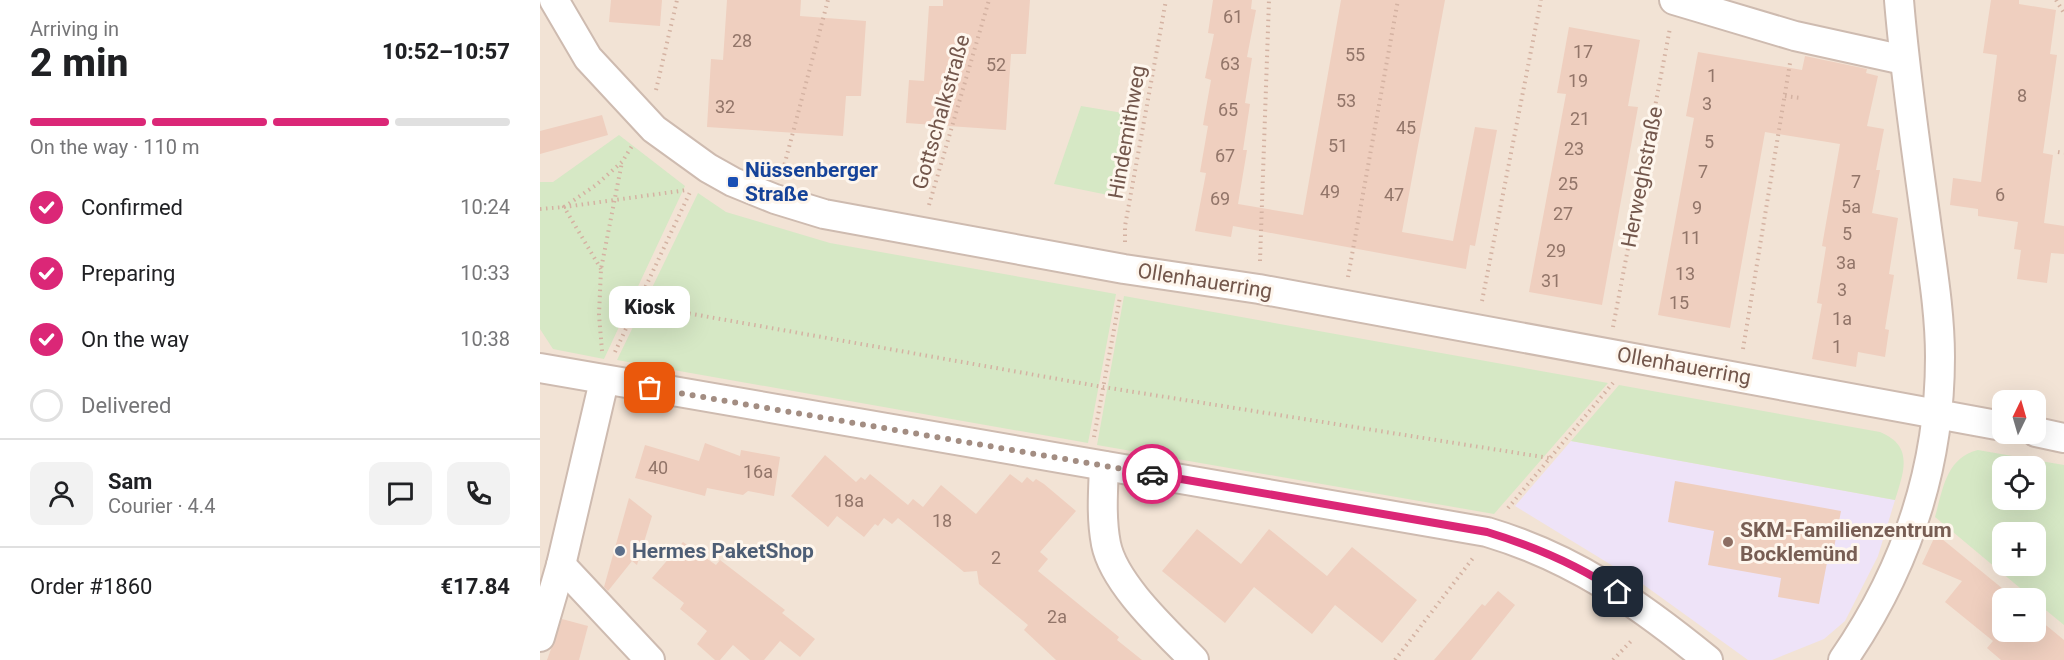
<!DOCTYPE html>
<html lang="en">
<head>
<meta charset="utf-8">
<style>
	body { margin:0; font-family:Roboto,sans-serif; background:#f2f2f2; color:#202124; height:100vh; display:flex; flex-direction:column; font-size:22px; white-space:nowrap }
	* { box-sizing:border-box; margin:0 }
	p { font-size:20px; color:#757577 }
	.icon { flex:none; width:33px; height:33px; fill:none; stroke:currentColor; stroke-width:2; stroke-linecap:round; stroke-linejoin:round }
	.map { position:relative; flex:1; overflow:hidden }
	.sheet { display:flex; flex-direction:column; background:#fff; width:540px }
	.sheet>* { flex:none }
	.needle { width:39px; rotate:5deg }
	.buttons { position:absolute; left:1452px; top:390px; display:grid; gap:12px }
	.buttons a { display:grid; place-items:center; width:54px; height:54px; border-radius:12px; background:#fff; box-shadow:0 6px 24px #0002; font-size:30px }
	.pin { position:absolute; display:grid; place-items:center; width:51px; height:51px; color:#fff; margin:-26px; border-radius:12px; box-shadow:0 3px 9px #0006 }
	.courier { position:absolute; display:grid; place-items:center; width:60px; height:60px; margin:-30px; border:4px solid #db2777; border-radius:50%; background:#fff; color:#222; box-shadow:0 2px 8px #0007 }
	.bubble { position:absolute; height:42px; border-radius:12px; background:#fff; box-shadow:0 6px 24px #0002; font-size:20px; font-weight:800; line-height:42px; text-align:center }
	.summary em { font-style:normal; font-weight:800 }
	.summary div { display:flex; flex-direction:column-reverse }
	.summary { display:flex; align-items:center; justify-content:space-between; height:102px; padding:0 30px }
	h1 { font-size:39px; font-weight:800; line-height:45px }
	.bar { display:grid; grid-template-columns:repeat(4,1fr); gap:9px 6px; align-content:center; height:72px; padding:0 30px }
	.bar i { height:8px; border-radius:4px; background:#e0e0e0 }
	.bar .active { background:#db2777 }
	.bar p { grid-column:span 4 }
	.line { display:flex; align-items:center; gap:15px; padding:0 30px; border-top:2px solid #e0e0e0 }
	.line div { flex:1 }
	.round { display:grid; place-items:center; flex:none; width:63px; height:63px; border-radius:12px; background:#f2f2f2 }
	ol { padding:0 30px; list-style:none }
	li { display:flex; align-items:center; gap:18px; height:66px }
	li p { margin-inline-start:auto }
	li .icon { padding:6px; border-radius:50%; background:#db2777; color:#fff; stroke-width:4 }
	li:last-child { color:#757577 }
	li i { width:33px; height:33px; border:3px solid #e0e0e0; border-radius:50% }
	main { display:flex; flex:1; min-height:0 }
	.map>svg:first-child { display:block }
</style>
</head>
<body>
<main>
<section class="sheet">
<div class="summary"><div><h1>2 min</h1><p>Arriving in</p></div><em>10:52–10:57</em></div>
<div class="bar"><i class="active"></i><i class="active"></i><i class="active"></i><i></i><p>On the way · 110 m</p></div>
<ol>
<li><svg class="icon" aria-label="check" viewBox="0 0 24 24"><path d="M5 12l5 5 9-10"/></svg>Confirmed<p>10:24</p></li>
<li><svg class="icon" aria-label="check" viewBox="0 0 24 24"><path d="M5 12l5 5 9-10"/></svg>Preparing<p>10:33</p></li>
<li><svg class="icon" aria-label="check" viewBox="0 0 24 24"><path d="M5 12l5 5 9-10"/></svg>On the way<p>10:38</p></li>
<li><i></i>Delivered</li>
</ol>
<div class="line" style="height:108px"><a class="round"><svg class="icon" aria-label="person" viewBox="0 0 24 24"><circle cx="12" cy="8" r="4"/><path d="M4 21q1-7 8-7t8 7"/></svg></a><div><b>Sam</b><p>Courier · 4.4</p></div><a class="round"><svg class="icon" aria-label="chat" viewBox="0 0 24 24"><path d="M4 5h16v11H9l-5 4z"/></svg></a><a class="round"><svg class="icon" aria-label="phone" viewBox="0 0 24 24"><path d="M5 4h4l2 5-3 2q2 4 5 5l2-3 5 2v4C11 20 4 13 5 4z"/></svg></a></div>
<div class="line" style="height:78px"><div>Order #1860</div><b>€17.84</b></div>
</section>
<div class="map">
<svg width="1524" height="660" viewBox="0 0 1524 660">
	<rect width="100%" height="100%" fill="#fbf1e6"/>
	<path fill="#f2e3d5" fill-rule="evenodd" d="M0,0H1524V660H0ZM1462,400H1496V434H1462ZM1462,466H1496V500H1462ZM1462,532H1496V566H1462ZM1462,598H1496V632H1462Z"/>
	<polygon fill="#eee3f8" points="1031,441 1355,500 1338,556 1305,621 1284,639 1232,660 1208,660 1104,585 975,506"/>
	<g fill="#d6e8c5" fill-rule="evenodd">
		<polygon points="541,106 589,114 573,196 514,184"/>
		<polygon points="79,135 145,186 64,359 13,349 0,329 0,182 13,182"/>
		<polygon points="158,193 186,212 290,243 576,294 548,443 77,360"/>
		<polygon points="584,296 1068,383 954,514 557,445"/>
		<path d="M1079,385L1340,432C1374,446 1364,471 1355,500L1031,441Z"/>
		<path d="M1438,450L1524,465V625L1496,602V598H1492L1395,517C1403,489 1406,458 1438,450ZM1462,466H1496V500H1462ZM1462,532H1496V566H1462Z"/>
	</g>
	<g fill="#efcfbf">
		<polygon points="71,0 122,0 120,26 69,22"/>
		<polygon points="187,0 261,0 260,16 326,21 321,96 306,96 303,136 167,127 171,59 183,60"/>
		<polygon points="403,0 490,0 486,54 471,54 466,130 366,123 369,80 384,81 389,6 403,6"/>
		<polygon points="673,0 712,0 711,9 716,10 707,57 712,58 705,103 710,104 703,150 707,150 698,204 763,215 801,0 905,0 862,232 913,241 935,127 957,130 935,246 930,245 926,269 693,226 691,237 655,231 666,173 660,172 668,126 663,125 671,80 665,78 674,34 668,33"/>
		<polygon points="1451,0 1479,0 1479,4 1516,10 1510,54 1517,55 1503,153 1513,155 1504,223 1524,226 1524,254 1511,253 1507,283 1477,279 1481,250 1474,249 1478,222 1438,216 1438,209 1410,205 1413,178 1441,182 1457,55 1443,53"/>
		<polygon points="1029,27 1100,40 1088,106 1098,107 1062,305 989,292 1026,94 1017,93"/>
		<polygon points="1158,52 1262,70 1265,56 1327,69 1326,73 1338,76 1327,126 1344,129 1336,170 1340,170 1332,213 1358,218 1349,274 1354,275 1345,329 1349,330 1345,357 1318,352 1316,367 1272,359 1282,304 1277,303 1286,247 1282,246 1300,144 1225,132 1190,328 1118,315 1154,118 1146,116"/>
		<polygon points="62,115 68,135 0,154 0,131"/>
		<polygon points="165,443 200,456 201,450 240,457 234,496 208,491 203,495 167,488 165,496 95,478 105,445 159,461"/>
		<polygon points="285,455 316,482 321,477 325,480 330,474 368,505 373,499 383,507 401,485 436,514 470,474 482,483 487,477 493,482 496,479 504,484 536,511 500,552 508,559 498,571 579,637 577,640 602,660 516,660 484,630 488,625 439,584 437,571 424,572 358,518 352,524 344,518 338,526 335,524 324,537 297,516 288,527 251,496"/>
		<polygon points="1135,481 1301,511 1293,553 1289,552 1279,604 1238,597 1241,578 1168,565 1174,531 1128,522"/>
		<polygon points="89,498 112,516 97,565 92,561 68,591 64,587"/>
		<polygon points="657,529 701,564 729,529 787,576 812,547 877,600 842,643 795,605 772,634 714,587 685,623 622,571"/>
		<polygon points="1396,534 1474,598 1462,598 1462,632 1496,632 1496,617 1524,640 1524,660 1461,660 1447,648 1453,641 1405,602 1422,581 1382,564"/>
		<polygon points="143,542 176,565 180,560 245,610 242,613 275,639 260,657 240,641 224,660 210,660 193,645 180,660 175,660 157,644 167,631 140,609 144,603 112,578"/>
		<polygon points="958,591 975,605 931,660 894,660 942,604 945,606"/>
		<polygon points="22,619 48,626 39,660 7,660"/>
	</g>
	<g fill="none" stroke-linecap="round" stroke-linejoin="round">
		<defs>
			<g id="street">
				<polyline points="14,0 48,58 114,129 168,168 193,182 235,199 284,214 584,269 719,289 1462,426"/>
				<polyline points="1134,0 1255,36 1364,60"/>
				<path d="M0,368L947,532C1034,558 1098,603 1168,660"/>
				<polyline points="1496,432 1524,438"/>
				<path d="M564,466C563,492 561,518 566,544C574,584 626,631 654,660"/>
				<polyline points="21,565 110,660"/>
				<polyline points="0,637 21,565 64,381"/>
				<path d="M1303,660C1366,569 1400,468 1400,357C1400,312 1392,266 1386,221C1376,148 1365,74 1359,0"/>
			</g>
		</defs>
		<use href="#street" stroke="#cebbb0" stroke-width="32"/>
		<g stroke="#d4b2a2" stroke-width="4" stroke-dasharray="1.5 4.5" stroke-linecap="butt">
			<polyline points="1516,0 1524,13"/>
			<polyline points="116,90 137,0"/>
			<polyline points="1245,96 1261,98"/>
			<polyline points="1518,152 1524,153"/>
			<polyline points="243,170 288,0"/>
			<polyline points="389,205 449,0"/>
			<polyline points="0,209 24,207 56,185 82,162 92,146"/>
			<polyline points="585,242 585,226 626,0"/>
			<polyline points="720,261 729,0"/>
			<polyline points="61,269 24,207 147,190"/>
			<polyline points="808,277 858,0"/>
			<polyline points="942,301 1001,0"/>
			<polyline points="96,304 563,387 1009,458"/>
			<polyline points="1073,327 1130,28"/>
			<polyline points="1203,349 1250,63"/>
			<polyline points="62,351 59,315 61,269 82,162"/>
			<polyline points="75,352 151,190"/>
			<polyline points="554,437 580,297"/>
			<polyline points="968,508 1073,383"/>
			<polyline points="855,660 933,558"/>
			<polyline points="1073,660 1093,639"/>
		</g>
		<use href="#street" stroke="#fff" stroke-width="28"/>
	</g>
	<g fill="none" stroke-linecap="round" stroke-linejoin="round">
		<polyline stroke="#a38d82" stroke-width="6" stroke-dasharray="0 10.8" points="110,388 612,474"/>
		<path stroke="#db2777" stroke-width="8" d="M612,474L947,532C993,546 1038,565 1078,592"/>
	</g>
	<rect fill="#1a4fb4" stroke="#fef6ed" stroke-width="2" x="187" y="176" width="12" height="12" rx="3"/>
	<circle fill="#8d6e63" stroke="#fef6ed" stroke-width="2" cx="1188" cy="542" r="6"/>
	<circle fill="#5c6f8a" stroke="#fef6ed" stroke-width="2" cx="80" cy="551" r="6"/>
	<g text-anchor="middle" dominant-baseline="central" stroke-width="6" stroke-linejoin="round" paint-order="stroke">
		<g font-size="18" fill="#927569">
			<text x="693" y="16">61</text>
			<text x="202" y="40">28</text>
			<text x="1043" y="51">17</text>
			<text x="815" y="54">55</text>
			<text x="690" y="63">63</text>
			<text x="456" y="64">52</text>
			<text x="1172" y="75">1</text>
			<text x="1038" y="80">19</text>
			<text x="1482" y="95">8</text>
			<text x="806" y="100">53</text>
			<text x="1167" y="103">3</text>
			<text x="185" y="106">32</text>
			<text x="688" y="109">65</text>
			<text x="1040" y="118">21</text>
			<text x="866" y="127">45</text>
			<text x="1169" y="141">5</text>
			<text x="798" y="145">51</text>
			<text x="1034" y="148">23</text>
			<text x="685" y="155">67</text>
			<text x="1163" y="171">7</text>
			<text x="1316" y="181">7</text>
			<text x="1028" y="183">25</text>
			<text x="790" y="191">49</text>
			<text x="854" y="194">47</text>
			<text x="1460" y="194">6</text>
			<text x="680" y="198">69</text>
			<text x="1311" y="206">5a</text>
			<text x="1157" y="207">9</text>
			<text x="1023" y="213">27</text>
			<text x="1307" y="233">5</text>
			<text x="1151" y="237">11</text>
			<text x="1016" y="250">29</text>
			<text x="1306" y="262">3a</text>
			<text x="1145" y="273">13</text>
			<text x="1011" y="280">31</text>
			<text x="1302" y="289">3</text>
			<text x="1139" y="302">15</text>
			<text x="1302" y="318">1a</text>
			<text x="1297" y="346">1</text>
			<text x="118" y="467">40</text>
			<text x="218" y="471">16a</text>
			<text x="309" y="500">18a</text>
			<text x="402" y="520">18</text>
			<text x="456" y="557">2</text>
			<text x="517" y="616">2a</text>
		</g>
		<g font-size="21" fill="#73574c" stroke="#fef6ed">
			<text transform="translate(401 112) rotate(-74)">Gottschalkstraße</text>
			<text transform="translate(587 132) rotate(-80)">Hindemithweg</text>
			<text transform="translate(1102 177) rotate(-79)">Herweghstraße</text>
			<text transform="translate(665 281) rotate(9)">Ollenhauerring</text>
			<text transform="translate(1144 366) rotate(10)">Ollenhauerring</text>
		</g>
		<g font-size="21" font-weight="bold" fill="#164399" stroke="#fef6ed" text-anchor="start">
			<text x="205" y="170">Nüssenberger<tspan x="205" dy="24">Straße</tspan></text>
		</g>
		<g font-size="21" font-weight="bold" fill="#785e54" stroke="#fef6ed" text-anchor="start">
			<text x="1200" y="530">SKM-Familienzentrum<tspan x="1200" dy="24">Bocklemünd</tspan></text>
		</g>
		<g font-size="21" font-weight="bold" fill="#4e5e75" stroke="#fef6ed" text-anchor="start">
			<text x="92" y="551">Hermes PaketShop</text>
		</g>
	</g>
</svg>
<div class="buttons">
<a><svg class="needle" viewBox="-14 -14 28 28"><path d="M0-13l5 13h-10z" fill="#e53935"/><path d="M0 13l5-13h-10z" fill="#757577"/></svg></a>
<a><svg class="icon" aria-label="locate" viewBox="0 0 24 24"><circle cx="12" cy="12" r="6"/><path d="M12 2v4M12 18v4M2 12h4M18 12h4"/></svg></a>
<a>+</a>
<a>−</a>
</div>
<div class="pin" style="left:110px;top:388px;background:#ea580c"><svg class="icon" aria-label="bag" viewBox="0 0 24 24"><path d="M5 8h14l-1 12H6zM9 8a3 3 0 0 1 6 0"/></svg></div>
<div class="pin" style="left:1078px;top:592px;background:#1f2937"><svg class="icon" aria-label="home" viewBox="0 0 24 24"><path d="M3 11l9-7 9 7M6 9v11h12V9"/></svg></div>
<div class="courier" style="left:612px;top:474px"><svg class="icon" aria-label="car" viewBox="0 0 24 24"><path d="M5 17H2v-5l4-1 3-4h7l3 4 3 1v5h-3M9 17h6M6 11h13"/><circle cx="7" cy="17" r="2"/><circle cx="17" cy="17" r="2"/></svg></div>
<div class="bubble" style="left:69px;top:286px;width:81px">Kiosk</div>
</div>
</main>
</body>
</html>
